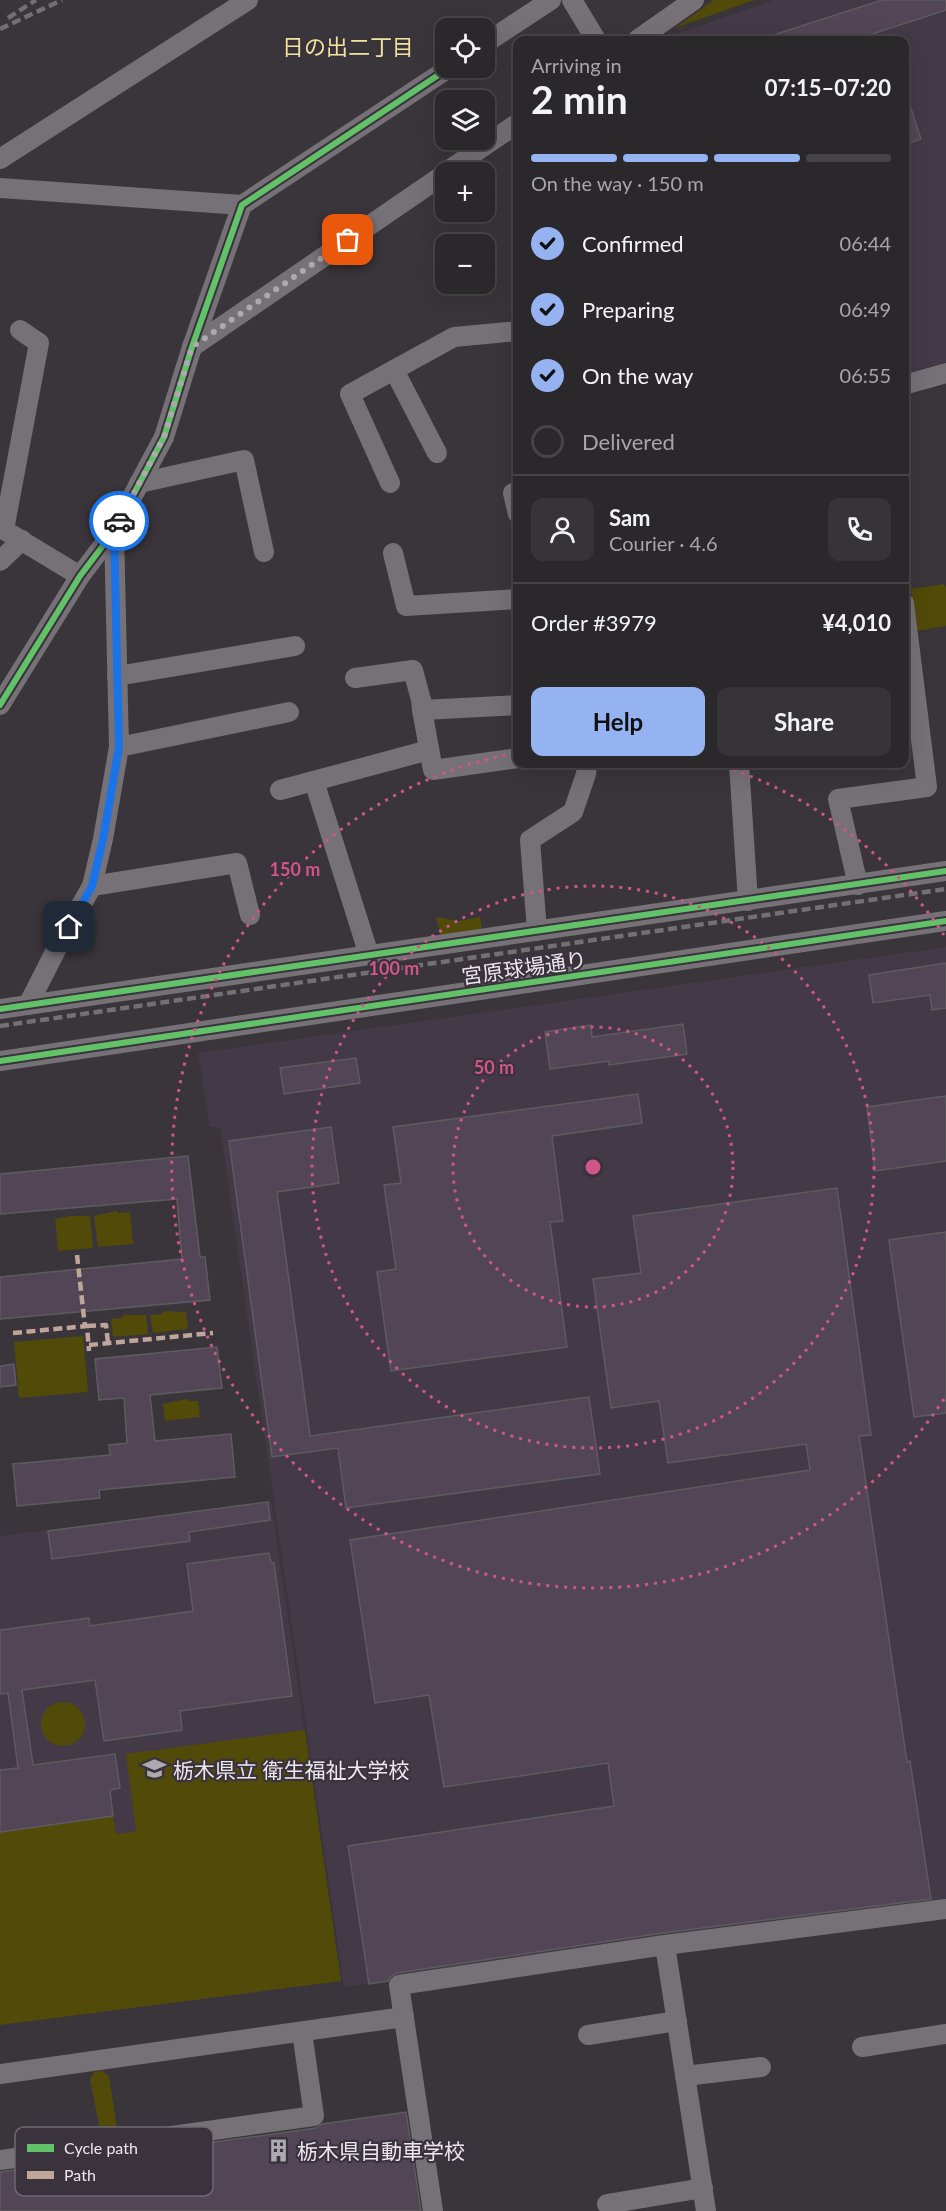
<!DOCTYPE html>
<html lang="en">
<head>
<meta charset="utf-8">
<style>
	body { margin:0; font-family:Lato,"Noto Sans JP",sans-serif; background:#373438; color:#f1f3f6; height:100vh; display:flex; flex-direction:column; font-size:22px; white-space:nowrap }
	* { box-sizing:border-box; margin:0 }
	p { font-size:20px; color:#a6a6a9 }
	.icon { flex:none; width:33px; height:33px; fill:none; stroke:currentColor; stroke-width:2; stroke-linecap:round; stroke-linejoin:round }
	.map { position:relative; flex:1; overflow:hidden }
	.drawer { position:absolute; left:513px; top:36px; width:396px; height:732px; display:flex; flex-direction:column; background:#2b282c; border-radius:12px; box-shadow:0 6px 24px #0002,0 0 0 2px #474448 }
	.drawer>* { flex:none }
	.buttons { position:absolute; left:435px; top:18px; display:grid; gap:12px }
	.buttons a { display:grid; place-items:center; width:60px; height:60px; border-radius:12px; background:#2b282c; box-shadow:0 6px 24px #0002,0 0 0 2px #474448; font-size:30px }
	.pin { position:absolute; display:grid; place-items:center; width:51px; height:51px; color:#fff; margin:-26px; border-radius:12px; box-shadow:0 3px 9px #0006 }
	.courier { position:absolute; display:grid; place-items:center; width:60px; height:60px; margin:-30px; border:4px solid #1a73e8; border-radius:50%; background:#fff; color:#222; box-shadow:0 2px 8px #0007 }
	.overview em { font-style:normal; font-weight:700 }
	.overview div { display:flex; flex-direction:column-reverse }
	.overview { display:flex; align-items:center; justify-content:space-between; height:102px; padding:0 18px }
	h1 { font-size:39px; font-weight:700; line-height:45px }
	.bar { display:grid; grid-template-columns:repeat(4,1fr); gap:9px 6px; align-content:center; height:72px; padding:0 18px }
	.bar i { height:8px; border-radius:4px; background:#474448 }
	.bar .on { background:#95b2f1 }
	.bar p { grid-column:span 4 }
	.line { display:flex; align-items:center; gap:15px; padding:0 18px; border-top:2px solid #474448 }
	.line div { flex:1 }
	.round { display:grid; place-items:center; flex:none; width:63px; height:63px; border-radius:12px; background:#373438 }
	ol { padding:0 18px; list-style:none }
	li { display:flex; align-items:center; gap:18px; height:66px }
	li p { margin-inline-start:auto }
	li .icon { padding:6px; border-radius:50%; background:#95b2f1; color:#111; stroke-width:4 }
	li:last-child { color:#a6a6a9 }
	li i { width:33px; height:33px; border:3px solid #474448; border-radius:50% }
	.action { display:flex; gap:12px; margin-top:auto; padding:12px 18px }
	.action a { flex:1; height:69px; border-radius:12px; background:#95b2f1; color:#111; font-size:24px; font-weight:700; line-height:69px; text-align:center }
	.action a+a { background:#373438; color:#f1f3f6 }
	.map>svg:first-child { display:block }
</style>
</head>
<body>
<div class="map">
<svg width="946" height="2211" viewBox="0 0 946 2211">
	<rect width="100%" height="100%" fill="#39353a"/>
	<g fill="#443947">
		<polygon points="773,0 946,0 946,362 905,374 904,40 660,40"/>
		<polygon points="946,947 946,1907 344,1987 220,1127 210,1127 198,1053"/>
		<polygon points="271,1501 341,1981 0,2025 0,1536"/>
	</g>
	<g fill="#514a09">
		<polygon points="714,0 754,0 675,28"/>
		<polygon points="944,584 946,587 946,626 917,631 911,589"/>
		<polygon points="436,917 459,921 480,917 483,936 442,941"/>
		<polygon points="116,1211 120,1213 130,1212 133,1244 98,1247 94,1216"/>
		<polygon points="69,1216 90,1216 93,1248 58,1251 55,1219"/>
		<polygon points="164,1311 186,1312 188,1329 153,1333 150,1315 162,1314"/>
		<polygon points="124,1315 146,1315 148,1334 113,1337 111,1319 121,1318"/>
		<polygon points="83,1336 88,1392 19,1398 14,1342"/>
		<polygon points="187,1399 190,1401 198,1401 200,1417 165,1421 163,1404"/>
		<circle cx="63" cy="1724" r="22"/>
		<polygon points="305,1730 341,1981 0,2025 0,1832 113,1816 116,1834 136,1831 126,1754"/>
		<polygon points="103,2071 109,2076 118,2134 110,2141 101,2136 90,2079 94,2072"/>
	</g>
	<g fill="#524656" stroke="#5e5b5f" stroke-width="1.5">
		<polygon points="882,0 946,0 946,10 854,40 767,40 767,37"/>
		<polygon points="908,99 921,139 904,145 904,100"/>
		<polygon points="946,963 946,1008 932,1010 930,995 873,1003 869,975"/>
		<polygon points="683,1024 687,1054 609,1065 609,1061 550,1069 545,1032 591,1025 592,1037"/>
		<polygon points="356,1058 360,1083 284,1094 280,1068"/>
		<polygon points="638,1094 642,1123 552,1136 563,1221 550,1222 567,1347 391,1371 377,1272 396,1269 384,1185 401,1183 393,1127"/>
		<polygon points="946,1096 946,1161 875,1171 867,1107"/>
		<polygon points="331,1127 339,1183 277,1192 310,1436 589,1397 600,1474 346,1508 338,1448 272,1457 229,1141"/>
		<polygon points="188,1156 200,1257 205,1257 210,1300 0,1319 0,1277 182,1259 177,1199 0,1214 0,1174"/>
		<polygon points="837,1188 871,1435 859,1436 907,1762 910,1761 931,1899 663,1933 397,1973 391,1976 388,1981 369,1984 348,1846 614,1806 608,1763 444,1787 429,1695 375,1703 350,1540 810,1470 806,1444 668,1463 659,1401 611,1408 593,1279 641,1273 633,1216"/>
		<polygon points="946,1232 946,1413 914,1417 889,1240"/>
		<polygon points="217,1347 222,1388 150,1395 155,1441 231,1434 235,1477 99,1490 100,1498 17,1506 13,1464 110,1455 109,1445 127,1443 124,1398 99,1400 95,1359"/>
		<polygon points="14,1364 16,1385 0,1387 0,1366"/>
		<polygon points="268,1502 270,1520 189,1532 190,1541 52,1559 48,1531"/>
		<polygon points="269,1553 271,1563 274,1563 292,1696 180,1711 182,1730 104,1741 95,1680 22,1690 33,1765 115,1754 120,1788 110,1790 113,1816 0,1832 0,1770 18,1768 8,1693 0,1694 0,1630 89,1618 90,1626 193,1611 187,1564"/>
		<polygon points="406,2112 421,2211 0,2211 0,2172 316,2128 322,2124"/>
	</g>
	<g fill="none" stroke-linecap="round" stroke-linejoin="round">
		<g stroke="#757176" stroke-width="20">
			<polyline points="572,0 596,40"/>
			<polyline points="637,40 694,0"/>
			<polyline points="484,44 551,0"/>
			<polyline points="0,159 248,0"/>
			<polyline points="446,172 518,123"/>
			<polyline points="0,188 242,205"/>
			<polyline points="20,330 39,343 4,530 80,576"/>
			<polyline points="192,347 446,173"/>
			<polyline points="394,370 437,453"/>
			<polyline points="904,385 946,373"/>
			<polyline points="139,483 244,460 264,552"/>
			<polyline points="390,483 350,394 454,337 518,331"/>
			<polyline points="513,493 518,514"/>
			<polyline points="393,553 406,606 518,599"/>
			<polyline points="0,561 22,540"/>
			<polyline points="117,676 295,646"/>
			<polyline points="355,678 413,670 421,700 422,710 518,705"/>
			<polyline points="0,705 80,576 114,531 164,437 192,347 242,205 449,68"/>
			<polyline points="422,710 433,770 518,758"/>
			<polyline points="119,747 289,712"/>
			<polyline points="739,764 748,901"/>
			<polyline points="314,781 369,955"/>
			<polyline points="280,790 429,750"/>
			<polyline points="858,885 838,799 927,787 904,603"/>
			<polyline points="92,886 237,863 250,915"/>
			<polyline points="537,931 530,840 573,812 586,774 587,764"/>
			<polyline points="28,1005 57,948 92,886 103,839 119,747 114,531"/>
			<polyline points="0,1009 946,871"/>
			<polyline points="0,1061 946,921"/>
			<polyline points="665,1945 706,2211"/>
			<polyline points="588,2035 677,2021"/>
			<polyline points="862,2047 946,2034"/>
			<polyline points="0,2074 404,2017"/>
			<polyline points="685,2076 761,2067"/>
			<polyline points="0,2160 314,2116 302,2032"/>
			<polyline points="607,2204 703,2188"/>
			<polyline points="433,2211 399,1985 665,1945 946,1909"/>
		</g>
		<g stroke="#727073" stroke-width="4.5" stroke-dasharray="9 4.5" stroke-linecap="butt">
			<polyline points="8,18 36,0"/>
			<polyline points="0,29 62,0"/>
			<polyline points="0,1026 946,889"/>
		</g>
		<g stroke="#c0a59a" stroke-width="4.5" stroke-dasharray="9 4.5" stroke-linecap="butt">
			<polyline points="77,1255 85,1327"/>
			<polyline points="87,1326 106,1325 108,1343"/>
			<polyline points="13,1333 87,1326 89,1351"/>
			<polyline points="89,1345 213,1333"/>
		</g>
		<defs>
			<g id="cycleway">
				<polyline points="0,705 80,576 114,531 164,437 192,347 242,205 449,68"/>
				<polyline points="0,1009 946,871"/>
				<polyline points="0,1061 946,921"/>
			</g>
		</defs>
		<use href="#cycleway" stroke="#3a323d" stroke-width="10"/>
		<use href="#cycleway" stroke="#61c268" stroke-width="6"/>
	</g>
	<g fill="none" stroke-linecap="round" stroke-linejoin="round">
		<polyline stroke="#ada9af" stroke-width="6" stroke-dasharray="0 10.8" points="119,521 164,437 192,347 348,240"/>
		<polyline stroke="#1a73e8" stroke-width="8" points="69,927 92,886 103,839 119,747 114,531 119,521"/>
	</g>
	<g fill="none" stroke="#cf5687" stroke-width="3" stroke-dasharray="3 6">
		<circle cx="593" cy="1167" r="140"/>
		<circle cx="593" cy="1167" r="281"/>
		<path d="M944 1399A421 421 0 1 1 516 753M716 764A421 421 0 0 1 944 935"/>
	</g>
	<defs>
		<symbol id="university-bare" viewBox="-9 -9 18 18"><path d="M0-5L7-2L0 1L-7-2ZM-4 1L0 2.5L4 1V4Q0 6-4 4Z" fill="#ada9af" stroke="#3a323d" stroke-width="2.5" paint-order="stroke"/></symbol>
		<symbol id="building-bare" viewBox="-9 -9 18 18"><path d="M-4-6H4V6H1V3H-1V6H-4ZM-2.5-4.3h1.7v1.8h-1.7ZM.8-4.3h1.7v1.8H.8ZM-2.5-1h1.7V.8h-1.7ZM.8-1h1.7V.8H.8Z" fill="#ada9af" stroke="#3a323d" stroke-width="2.5" paint-order="stroke"/></symbol>
	</defs>
	<g fill-rule="evenodd">
		<use href="#university-bare" x="138" y="1752" width="33" height="33"/>
		<use href="#building-bare" x="262" y="2134" width="33" height="33"/>
	</g>
	<g text-anchor="middle" dominant-baseline="central" stroke-width="4.5" stroke-linejoin="round" paint-order="stroke">
		<g font-size="21" fill="#ece7ee" stroke="#3a323d">
			<text transform="translate(524 967) rotate(-8)">宮原球場通り</text>
		</g>
		<g font-size="21" fill="#ece7ee" stroke="#3a323d" text-anchor="start">
			<text x="173" y="1769">栃木県立 衛生福祉大学校</text>
			<text x="297" y="2150">栃木県自動車学校</text>
		</g>
		<g font-size="22" fill="#eee697" stroke="#3a323d">
			<text x="348" y="46">日の出二丁目</text>
		</g>
	</g>
	<rect x="15" y="2127" width="198" height="69" rx="9" fill="#3a323d" stroke="#6f6872" stroke-width="1.5"/>
	<rect x="27" y="2144" width="27" height="8" fill="#61c268"/>
	<rect x="27" y="2171" width="27" height="8" fill="#c0a59a"/>
	<g font-size="16" fill="#ece7ee">
		<text x="64" y="2154">Cycle path</text>
		<text x="64" y="2181">Path</text>
	</g>
	<circle cx="593" cy="1167" r="9" fill="#cf5687" stroke="#3a323d" stroke-width="3"/>
	<g font-size="18" text-anchor="middle" font-weight="bold" fill="#cf5687" stroke="#3a323d" stroke-width="4.5" stroke-linejoin="round" paint-order="stroke">
		<text x="295" y="876">150 m</text>
		<text x="394" y="975">100 m</text>
		<text x="494" y="1074">50 m</text>
	</g>
</svg>
<div class="buttons">
<a><svg class="icon" aria-label="locate" viewBox="0 0 24 24"><circle cx="12" cy="12" r="6"/><path d="M12 2v4M12 18v4M2 12h4M18 12h4"/></svg></a>
<a><svg class="icon" aria-label="layers" viewBox="0 0 24 24"><path d="M12 4l9 5-9 5-9-5zM3 14l9 5 9-5"/></svg></a>
<a>+</a>
<a>−</a>
</div>
<div class="pin" style="left:348px;top:240px;background:#ea580c"><svg class="icon" aria-label="bag" viewBox="0 0 24 24"><path d="M5 8h14l-1 12H6zM9 8a3 3 0 0 1 6 0"/></svg></div>
<div class="pin" style="left:69px;top:927px;background:#1f2937"><svg class="icon" aria-label="home" viewBox="0 0 24 24"><path d="M3 11l9-7 9 7M6 9v11h12V9"/></svg></div>
<div class="courier" style="left:119px;top:521px"><svg class="icon" aria-label="car" viewBox="0 0 24 24"><path d="M5 17H2v-5l4-1 3-4h7l3 4 3 1v5h-3M9 17h6M6 11h13"/><circle cx="7" cy="17" r="2"/><circle cx="17" cy="17" r="2"/></svg></div>
<section class="drawer">
<div class="overview"><div><h1>2 min</h1><p>Arriving in</p></div><em>07:15–07:20</em></div>
<div class="bar"><i class="on"></i><i class="on"></i><i class="on"></i><i></i><p>On the way · 150 m</p></div>
<ol>
<li><svg class="icon" aria-label="check" viewBox="0 0 24 24"><path d="M5 12l5 5 9-10"/></svg>Confirmed<p>06:44</p></li>
<li><svg class="icon" aria-label="check" viewBox="0 0 24 24"><path d="M5 12l5 5 9-10"/></svg>Preparing<p>06:49</p></li>
<li><svg class="icon" aria-label="check" viewBox="0 0 24 24"><path d="M5 12l5 5 9-10"/></svg>On the way<p>06:55</p></li>
<li><i></i>Delivered</li>
</ol>
<div class="line" style="height:108px"><a class="round"><svg class="icon" aria-label="person" viewBox="0 0 24 24"><circle cx="12" cy="8" r="4"/><path d="M4 21q1-7 8-7t8 7"/></svg></a><div><b>Sam</b><p>Courier · 4.6</p></div><a class="round"><svg class="icon" aria-label="phone" viewBox="0 0 24 24"><path d="M5 4h4l2 5-3 2q2 4 5 5l2-3 5 2v4C11 20 4 13 5 4z"/></svg></a></div>
<div class="line" style="height:78px"><div>Order #3979</div><b>¥4,010</b></div>
<div class="action"><a>Help</a><a>Share</a></div>
</section>
</div>
</body>
</html>
